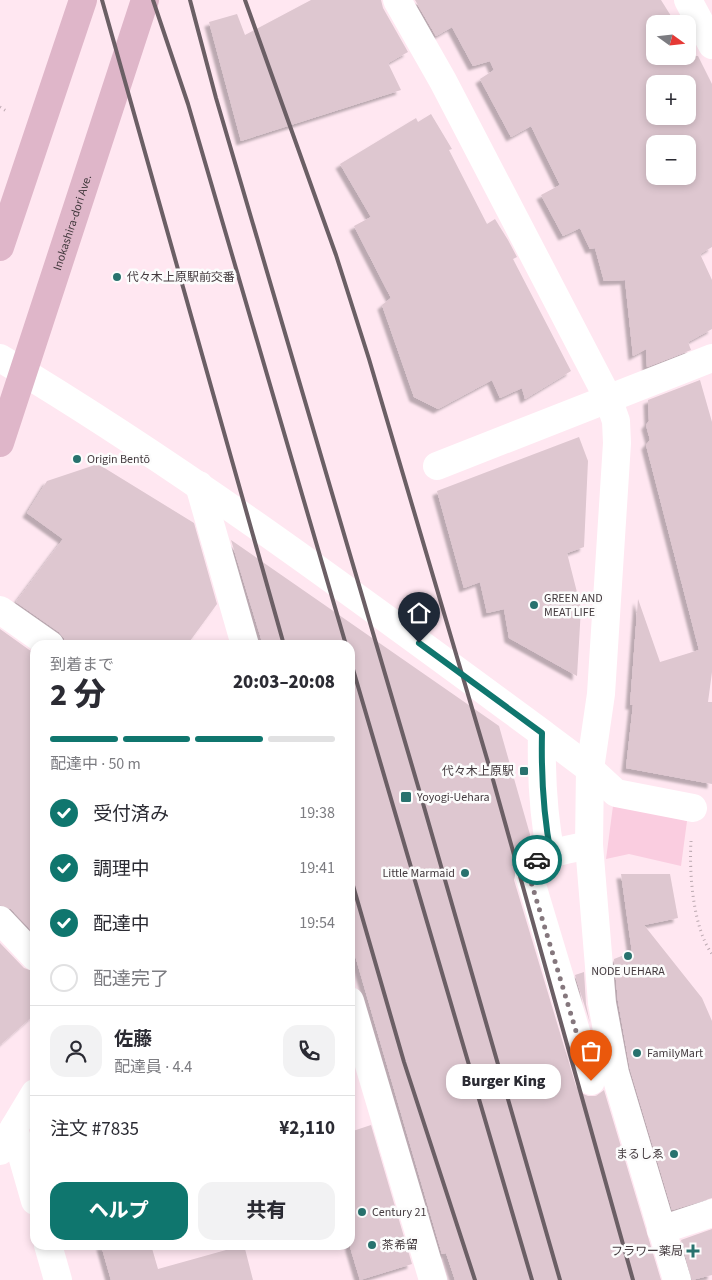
<!DOCTYPE html>
<html lang="ja">
<head>
<meta charset="utf-8">
<style>
	body { margin:0; font-family:"Source Sans 3","Noto Sans JP",sans-serif; background:#f2f2f3; color:#2b2b33; height:100vh; display:flex; flex-direction:column; font-size:19px; white-space:nowrap }
	* { box-sizing:border-box; margin:0 }
	p { font-size:16px; color:#7c7c81 }
	.icon { flex:none; width:28px; height:28px; fill:none; stroke:currentColor; stroke-width:2; stroke-linecap:round; stroke-linejoin:round }
	.map { position:relative; flex:1; overflow:hidden }
	.details { position:absolute; left:30px; top:640px; width:325px; height:610px; display:flex; flex-direction:column; background:#fff; border-radius:15px; box-shadow:0 2px 8px #0003 }
	.details>* { flex:none }
	.needle { width:32px; rotate:105deg }
	.fabs { position:absolute; left:646px; top:15px; display:grid; gap:10px }
	.fabs a { display:grid; place-items:center; width:50px; height:50px; border-radius:10px; background:#fff; box-shadow:0 2px 8px #0003; font-size:25px }
	.pin { position:absolute; display:grid; place-items:center; width:42px; height:42px; color:#fff; margin:-51px -21px; border-radius:50% 50% 50% 0; rotate:-45deg; box-shadow:0 0 5px #0007 }
	.pin .icon { rotate:45deg }
	.courier { position:absolute; display:grid; place-items:center; width:50px; height:50px; margin:-25px; border:4px solid #0f766e; border-radius:50%; background:#fff; color:#222; box-shadow:0 1px 6px #0007 }
	.bubble { position:absolute; height:35px; border-radius:15px; background:#fff; box-shadow:0 2px 8px #0003; font-size:16px; font-weight:800; line-height:35px; text-align:center }
	.headline em { font-style:normal; font-weight:800 }
	.headline div { display:flex; flex-direction:column-reverse }
	.headline { display:flex; align-items:center; justify-content:space-between; height:85px; padding:0 20px }
	h1 { font-size:32px; font-weight:800; line-height:38px }
	.bar { display:grid; grid-template-columns:repeat(4,1fr); gap:8px 5px; align-content:center; height:60px; padding:0 20px }
	.bar i { height:6px; border-radius:4px; background:#e1e1e2 }
	.bar .selected { background:#0f766e }
	.bar p { grid-column:span 4 }
	.line { display:flex; align-items:center; gap:12px; padding:0 20px; border-top:1px solid #e1e1e2 }
	.line div { flex:1 }
	.round { display:grid; place-items:center; flex:none; width:52px; height:52px; border-radius:15px; background:#f2f2f3 }
	ol { padding:0 20px; list-style:none }
	li { display:flex; align-items:center; gap:15px; height:55px }
	li p { margin-inline-start:auto }
	li .icon { padding:5px; border-radius:50%; background:#0f766e; color:#fff; stroke-width:4 }
	li:last-child { color:#7c7c81 }
	li i { width:28px; height:28px; border:2px solid #e1e1e2; border-radius:50% }
	.primary-button { display:flex; gap:10px; margin-top:auto; padding:10px 20px }
	.primary-button a { flex:1; height:58px; border-radius:15px; background:#0f766e; color:#fff; font-size:20px; font-weight:800; line-height:58px; text-align:center }
	.primary-button a+a { background:#f2f2f3; color:#2b2b33 }
	.map>svg:first-child { display:block }
</style>
</head>
<body>
<div class="map">
<svg width="712" height="1280" viewBox="0 0 712 1280">
	<defs>
		<filter id="shadow"><feDropShadow dx="-4.5" dy="4.5" stdDeviation="1" flood-color="#0004"/></filter>
	</defs>
	<rect width="100%" height="100%" fill="#ffe7f1"/>
	<polygon fill="#facde0" points="628,803 687,821 681,866 629,854 606,859 613,806"/>
	<g fill="#dec7d0" fill-rule="evenodd" filter="url(#shadow)">
		<polygon points="311,0 381,0 383,8 408,52 388,63 401,90 241,141 209,22 237,14 245,35"/>
		<path d="M415,0H661L676,24H655V56H688V39L690,38L696,56H698L712,84V247L700,254L712,280V329L688,342L691,350L647,367L646,349L633,356L625,280L604,281L595,248L590,249L580,228L563,236L541,195L560,185L531,126L511,137L480,79L494,70L490,61L473,66L452,27L436,36ZM655,84H688V116H655ZM655,144H688V176H655Z"/>
		<polygon points="431,114 452,149 449,150 487,224 495,219 508,240 517,257 513,259 571,371 525,399 522,388 500,398 492,380 438,409 414,397 382,305 391,298 354,226 371,217 340,164 416,118 418,122"/>
		<polygon points="700,380 712,422 712,672 708,702 712,702 712,784 626,768 633,705 630,705 638,599 660,662 699,650 646,445 650,440 646,425 649,421 648,400"/>
		<polygon points="579,437 588,461 584,547 567,553 581,608 577,676 509,638 504,609 487,613 480,582 464,588 437,491"/>
		<polygon points="98,464 194,523 217,604 187,645 65,645 64,638 59,632 16,602 63,539 27,513 47,481"/>
		<polygon points="231,540 499,726 533,845 518,861 514,880 576,1086 581,1093 588,1096 596,1096 604,1090 661,1280 455,1280 446,1253 442,1254 350,938 350,645 263,645"/>
		<polygon points="0,629 35,654 35,934 11,909 0,905"/>
		<polygon points="621,874 670,874 678,918 644,925 702,998 712,1021 712,1198 672,1210 630,1069 618,1001 614,959 632,952"/>
		<polygon points="0,943 24,968 35,972 35,1014 0,1045"/>
		<polygon points="584,972 586,1004 590,1023 575,975"/>
		<polygon points="371,1125 412,1264 360,1280 350,1247 350,1132"/>
		<polygon points="712,1229 712,1275 692,1280 681,1240"/>
		<polygon points="101,1245 151,1245 158,1269 244,1245 253,1280 111,1280"/>
	</g>
	<g fill="none" stroke-linecap="round" stroke-linejoin="round">
		<g stroke="#bca9b1" stroke-width="3" stroke-dasharray="1 4" stroke-linecap="butt">
			<polyline points="0,107 8,112"/>
			<path d="M691,841C689,873 693,928 712,954"/>
		</g>
		<g stroke="#fff" stroke-width="28">
			<polyline points="397,0 443,81 608,398 616,421 617,443 601,694 590,769 589,845 602,1003 615,1073 677,1280"/>
			<polyline points="688,0 712,45"/>
			<path d="M0,358C189,471 365,603 542,733L590,769L616,793L693,808"/>
			<polyline points="437,466 712,358"/>
			<polyline points="199,485 245,645"/>
			<polyline points="0,610 50,645"/>
			<path d="M542,733C541,775 543,814 551,855"/>
			<path d="M589,845C570,850 533,852 529,875L591,1081"/>
			<polyline points="0,920 35,957"/>
			<polyline points="350,1001 433,1280"/>
			<polyline points="14,1128 35,1201"/>
			<polyline points="0,1151 35,1093"/>
			<polyline points="661,1230 712,1213"/>
			<polyline points="48,1245 58,1280"/>
		</g>
		<g stroke="#dfb6c9" stroke-width="28">
			<polyline points="0,247 83,0"/>
			<path id="s1" d="M0,443L145,0"/>
		</g>
		<g stroke="#6b5f65" stroke-width="4">
			<polyline points="102,0 284,645"/>
			<polyline points="153,0 188,104 346,645"/>
			<polyline points="190,0 216,98 420,793 560,1280"/>
			<polyline points="245,0 336,255 369,359 490,769 633,1280"/>
			<polyline points="350,659 532,1280"/>
			<polyline points="350,875 404,1062 475,1280"/>
		</g>
	</g>
	<g fill="none" stroke-linecap="round" stroke-linejoin="round">
		<polyline stroke="#85777d" stroke-width="5" stroke-dasharray="0 9" points="537,860 530,868 529,875 591,1081"/>
		<path stroke="#0f766e" stroke-width="6" d="M419,643L542,733C541,777 543,813 551,855L537,860"/>
	</g>
	<g fill="#28726e" stroke="#fcfcfc" stroke-width="2">
		<circle cx="117" cy="277" r="5"/>
		<circle cx="77" cy="459" r="5"/>
		<circle cx="534" cy="605" r="5"/>
		<rect x="519" y="766" width="10" height="10" rx="2.5"/>
		<rect x="400" y="791" width="12" height="12" rx="2.5"/>
		<circle cx="465" cy="873" r="5"/>
		<circle cx="628" cy="956" r="5"/>
		<circle cx="637" cy="1053" r="5"/>
		<circle cx="674" cy="1154" r="5"/>
		<circle cx="362" cy="1212" r="5"/>
		<circle cx="372" cy="1245" r="5"/>
		<path d="M690.5 1243.5h5v5h5v5h-5v5h-5v-5h-5v-5h5z"/>
	</g>
	<g text-anchor="middle" dominant-baseline="central" stroke-width="5" stroke-linejoin="round" paint-order="stroke">
		<g font-size="12" fill="#433a3e" stroke="#fcfcfc">
			<text stroke="none"><textPath href="#s1" startOffset="232">Inokashira-dori Ave.</textPath></text>
		</g>
		<g font-size="12" fill="#433a3e" stroke="#fcfcfc" text-anchor="start">
			<text x="127" y="277">代々木上原駅前交番</text>
			<text x="87" y="459">Origin Bentō</text>
			<text x="544" y="598">GREEN AND<tspan x="544" dy="14">MEAT LIFE</tspan></text>
			<text x="514" y="771" text-anchor="end">代々木上原駅</text>
			<text x="417" y="797">Yoyogi-Uehara</text>
			<text x="455" y="873" text-anchor="end">Little Marmaid</text>
			<text x="628" y="971" text-anchor="middle">NODE UEHARA</text>
			<text x="647" y="1053">FamilyMart</text>
			<text x="664" y="1154" text-anchor="end">まるしゑ</text>
			<text x="372" y="1212">Century 21</text>
			<text x="382" y="1245">茶希留</text>
			<text x="683" y="1251" text-anchor="end">フラワー薬局</text>
		</g>
	</g>
</svg>
<div class="fabs">
<a><svg class="needle" viewBox="-14 -14 28 28"><path d="M0-13l5 13h-10z" fill="#e53935"/><path d="M0 13l5-13h-10z" fill="#7c7c81"/></svg></a>
<a>+</a>
<a>−</a>
</div>
<div class="pin" style="left:591px;top:1081px;background:#ea580c"><svg class="icon" aria-label="bag" viewBox="0 0 24 24"><path d="M5 8h14l-1 12H6zM9 8a3 3 0 0 1 6 0"/></svg></div>
<div class="pin" style="left:419px;top:643px;background:#1f2937"><svg class="icon" aria-label="home" viewBox="0 0 24 24"><path d="M3 11l9-7 9 7M6 9v11h12V9"/></svg></div>
<div class="courier" style="left:537px;top:860px"><svg class="icon" aria-label="car" viewBox="0 0 24 24"><path d="M5 17H2v-5l4-1 3-4h7l3 4 3 1v5h-3M9 17h6M6 11h13"/><circle cx="7" cy="17" r="2"/><circle cx="17" cy="17" r="2"/></svg></div>
<div class="bubble" style="left:446px;top:1064px;width:115px">Burger King</div>
<section class="details">
<div class="headline"><div><h1>2 分</h1><p>到着まで</p></div><em>20:03–20:08</em></div>
<div class="bar"><i class="selected"></i><i class="selected"></i><i class="selected"></i><i></i><p>配達中 · 50 m</p></div>
<ol>
<li><svg class="icon" aria-label="check" viewBox="0 0 24 24"><path d="M5 12l5 5 9-10"/></svg>受付済み<p>19:38</p></li>
<li><svg class="icon" aria-label="check" viewBox="0 0 24 24"><path d="M5 12l5 5 9-10"/></svg>調理中<p>19:41</p></li>
<li><svg class="icon" aria-label="check" viewBox="0 0 24 24"><path d="M5 12l5 5 9-10"/></svg>配達中<p>19:54</p></li>
<li><i></i>配達完了</li>
</ol>
<div class="line" style="height:90px"><a class="round"><svg class="icon" aria-label="person" viewBox="0 0 24 24"><circle cx="12" cy="8" r="4"/><path d="M4 21q1-7 8-7t8 7"/></svg></a><div><b>佐藤</b><p>配達員 · 4.4</p></div><a class="round"><svg class="icon" aria-label="phone" viewBox="0 0 24 24"><path d="M5 4h4l2 5-3 2q2 4 5 5l2-3 5 2v4C11 20 4 13 5 4z"/></svg></a></div>
<div class="line" style="height:65px"><div>注文 #7835</div><b>¥2,110</b></div>
<div class="primary-button"><a>ヘルプ</a><a>共有</a></div>
</section>
</div>
</body>
</html>
